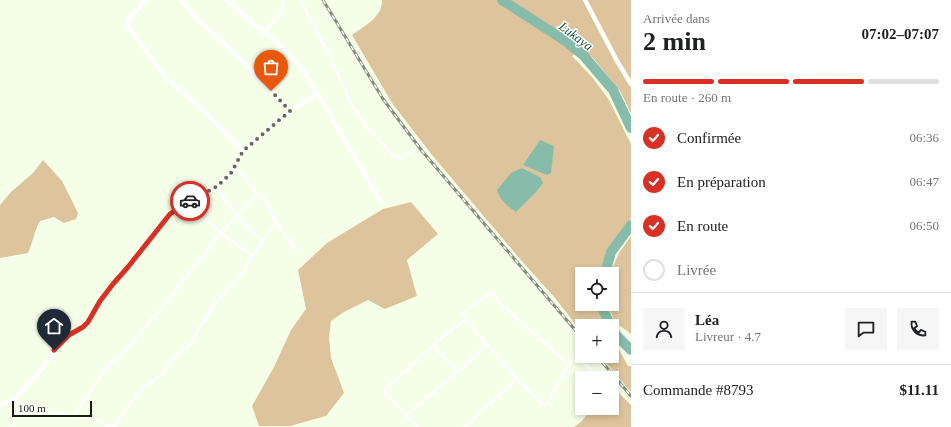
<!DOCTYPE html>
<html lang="fr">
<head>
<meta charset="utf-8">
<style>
	body { margin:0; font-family:"Times New Roman",serif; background:#f6f6f6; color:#202124; height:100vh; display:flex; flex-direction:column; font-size:15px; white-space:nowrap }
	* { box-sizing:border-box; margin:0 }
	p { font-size:13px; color:#757577 }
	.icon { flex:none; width:22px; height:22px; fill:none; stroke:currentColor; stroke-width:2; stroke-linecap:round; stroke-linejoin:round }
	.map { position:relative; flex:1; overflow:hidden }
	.details { display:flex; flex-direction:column; background:#fff; width:320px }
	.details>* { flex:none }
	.tools { position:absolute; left:575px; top:267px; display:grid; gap:8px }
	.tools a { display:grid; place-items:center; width:44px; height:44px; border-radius:0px; background:#fff; box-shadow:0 2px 6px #0003; font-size:20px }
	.scale { position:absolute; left:12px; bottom:10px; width:80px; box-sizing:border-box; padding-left:4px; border:2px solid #181c11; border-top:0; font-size:11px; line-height:14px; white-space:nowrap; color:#181c11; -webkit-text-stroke:3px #fff; paint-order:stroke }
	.pin { position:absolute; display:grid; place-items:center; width:34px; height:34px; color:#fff; margin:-41px -17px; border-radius:50% 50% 50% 0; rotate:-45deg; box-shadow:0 0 4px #0007 }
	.pin .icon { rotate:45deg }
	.courier { position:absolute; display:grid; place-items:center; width:40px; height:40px; margin:-20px; border:3px solid #d93025; border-radius:50%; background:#fff; color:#222; box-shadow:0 1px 5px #0007 }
	.summary em { font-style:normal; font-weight:700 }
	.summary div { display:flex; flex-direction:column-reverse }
	.summary { display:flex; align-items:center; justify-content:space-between; height:68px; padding:0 12px }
	h1 { font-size:26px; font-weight:700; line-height:30px }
	.bar { display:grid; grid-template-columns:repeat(4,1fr); gap:6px 4px; align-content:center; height:48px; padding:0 12px }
	.bar i { height:5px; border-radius:3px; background:#e0e0e0 }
	.bar .on { background:#d93025 }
	.bar p { grid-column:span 4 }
	.line { display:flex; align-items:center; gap:10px; padding:0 12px; border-top:1px solid #e0e0e0 }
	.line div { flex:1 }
	.round { display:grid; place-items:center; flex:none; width:42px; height:42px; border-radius:0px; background:#f6f6f6 }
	ol { padding:0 12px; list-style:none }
	li { display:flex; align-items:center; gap:12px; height:44px }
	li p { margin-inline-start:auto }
	li .icon { padding:4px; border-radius:50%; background:#d93025; color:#fff; stroke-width:4 }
	li:last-child { color:#757577 }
	li i { width:22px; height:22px; border:2px solid #e0e0e0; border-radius:50% }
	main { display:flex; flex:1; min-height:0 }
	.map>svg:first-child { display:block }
</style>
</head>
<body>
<main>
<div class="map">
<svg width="631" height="427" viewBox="0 0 631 427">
	<rect width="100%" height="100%" fill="#f5fee6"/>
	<g fill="#dec49d">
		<path d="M382,0H631V113L620,91L593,58L583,50L572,56L592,77L609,100L631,144V218L609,249L602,274H582V304H599L607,326H582V333L555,298L520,259L432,155L392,103L352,35C364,26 383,17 382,0Z"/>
		<path d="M43,160L62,181L78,213L76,219L64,223L54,217L40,221C34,231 33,242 28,253L0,258V205L11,192L33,173Z"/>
		<polygon points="411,202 438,234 407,260 417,296 385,309 368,300 344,312 331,321 329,338 331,358 344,393 326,416 290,426 259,426 252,406 274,367 291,330 306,309 298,270 327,243 383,209"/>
		<polygon points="631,236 631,334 615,322 607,304 612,304 612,274 610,274 619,253"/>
		<polygon points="612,337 628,366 631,366 631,392 600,356 612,356"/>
		<polygon points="612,386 631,405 631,427 574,427 582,421 592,408 612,408"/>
	</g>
	<g fill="#86bca9">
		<polygon points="540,140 554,146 551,173 547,175 523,165"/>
		<path d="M522,168L540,177L543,183L536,192L516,212C507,206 500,200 497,190L511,173Z"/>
	</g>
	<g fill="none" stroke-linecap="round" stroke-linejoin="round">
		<g stroke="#86bca9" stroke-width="10">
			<polyline points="502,0 567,42 583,55 613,90 631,128"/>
			<polyline points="605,274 611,252 631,225"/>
			<polyline points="603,304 603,310 611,326"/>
			<polyline points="612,327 616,335 631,350"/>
		</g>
		<g stroke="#fff" stroke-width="2.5">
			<polyline points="300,0 330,56 331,60 353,107 369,130 374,134 395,158 401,157 414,149"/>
			<polyline points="266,33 268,27 277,19 283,4 282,0"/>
			<polyline points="231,173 236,172 242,174 259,196 266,201 276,222 297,251"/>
			<polyline points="216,187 237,216 263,242"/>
			<polyline points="189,202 221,233 253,256"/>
			<polyline points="433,345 458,372"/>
			<polyline points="569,365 501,304 492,292 461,314 517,379 544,406 546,405 569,365 576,357 591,369"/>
			<polyline points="15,414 47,412 80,417 92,417 108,426 113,426"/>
			<polyline points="406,415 463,368 486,344"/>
			<polyline points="74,416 110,363 120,356 132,343 137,336 156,315 182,282 221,233 257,194"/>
			<polyline points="14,427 15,400"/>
			<polyline points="114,427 125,410 144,387 163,374 169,363 192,342 203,322 213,306 244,271 248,263 276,222"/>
			<polyline points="418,427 386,394 385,390 442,337 466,320"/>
			<polyline points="464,427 517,379"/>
		</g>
		<g stroke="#fff" stroke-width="4.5">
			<polyline points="146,0 129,18 127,25 128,27 168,80 204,111 243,151"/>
			<polyline points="181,0 198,20 234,53 290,111"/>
			<polyline points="226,0 274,40 289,54 306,74 381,202"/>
			<polyline points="585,0 617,61 631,84"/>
			<polyline points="0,405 15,399 43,367 55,349 69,335 83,327 88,322 100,301 113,284 129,267 170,214 216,187 231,173 243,151 290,111 318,94"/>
		</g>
		<defs>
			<g id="rail">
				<polyline points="323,0 383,99 422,151 582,338"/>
				<polyline points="597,356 631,396"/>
			</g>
		</defs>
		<use href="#rail" stroke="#858c7a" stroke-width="3"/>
		<use href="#rail" stroke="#fff" stroke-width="1.5" stroke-dasharray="4.5" stroke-linecap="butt"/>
	</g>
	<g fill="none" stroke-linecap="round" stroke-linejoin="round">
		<polyline stroke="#656b5c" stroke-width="4" stroke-dasharray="0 7.2" points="190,201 216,187 224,180 231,173 243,151 290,111 271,91"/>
		<polyline stroke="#d93025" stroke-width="5" points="54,350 69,335 83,327 88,322 100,301 113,284 128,267 170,214 190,201"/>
	</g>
	<g text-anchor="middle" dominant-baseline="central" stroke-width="3" stroke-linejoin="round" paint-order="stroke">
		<g font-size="13" font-style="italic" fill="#135947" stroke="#fff">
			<text transform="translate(576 36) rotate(37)">Lukaya</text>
		</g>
	</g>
</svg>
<div class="tools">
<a><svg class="icon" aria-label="locate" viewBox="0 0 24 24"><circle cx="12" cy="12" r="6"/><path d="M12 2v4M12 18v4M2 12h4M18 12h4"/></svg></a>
<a>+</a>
<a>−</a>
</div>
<div class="scale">100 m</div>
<div class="pin" style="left:271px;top:91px;background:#ea580c"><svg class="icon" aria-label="bag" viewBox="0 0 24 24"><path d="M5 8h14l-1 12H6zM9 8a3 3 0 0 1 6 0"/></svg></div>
<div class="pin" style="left:54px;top:350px;background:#1f2937"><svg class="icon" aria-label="home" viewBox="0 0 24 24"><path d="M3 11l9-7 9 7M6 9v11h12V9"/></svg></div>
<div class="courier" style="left:190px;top:201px"><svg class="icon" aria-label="car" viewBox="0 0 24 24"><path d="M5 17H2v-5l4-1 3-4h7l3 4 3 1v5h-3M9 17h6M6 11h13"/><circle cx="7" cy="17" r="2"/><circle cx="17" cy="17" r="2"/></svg></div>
</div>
<section class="details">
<div class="summary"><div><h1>2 min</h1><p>Arrivée dans</p></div><em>07:02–07:07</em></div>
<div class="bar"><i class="on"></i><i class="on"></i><i class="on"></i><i></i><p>En route · 260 m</p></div>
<ol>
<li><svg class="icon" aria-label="check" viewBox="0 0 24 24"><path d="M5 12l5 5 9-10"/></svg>Confirmée<p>06:36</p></li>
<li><svg class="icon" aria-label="check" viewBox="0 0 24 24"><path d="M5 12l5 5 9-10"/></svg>En préparation<p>06:47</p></li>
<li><svg class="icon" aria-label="check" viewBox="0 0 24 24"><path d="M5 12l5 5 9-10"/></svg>En route<p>06:50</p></li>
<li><i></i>Livrée</li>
</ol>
<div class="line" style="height:72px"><a class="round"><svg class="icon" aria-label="person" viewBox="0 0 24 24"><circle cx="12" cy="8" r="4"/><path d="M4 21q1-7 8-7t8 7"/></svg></a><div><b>Léa</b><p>Livreur · 4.7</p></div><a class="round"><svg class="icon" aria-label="chat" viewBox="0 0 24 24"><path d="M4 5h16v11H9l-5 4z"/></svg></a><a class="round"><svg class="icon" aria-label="phone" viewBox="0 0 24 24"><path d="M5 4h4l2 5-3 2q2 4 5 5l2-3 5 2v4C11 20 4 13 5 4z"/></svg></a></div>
<div class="line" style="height:52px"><div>Commande #8793</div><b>$11.11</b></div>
</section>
</main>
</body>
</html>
